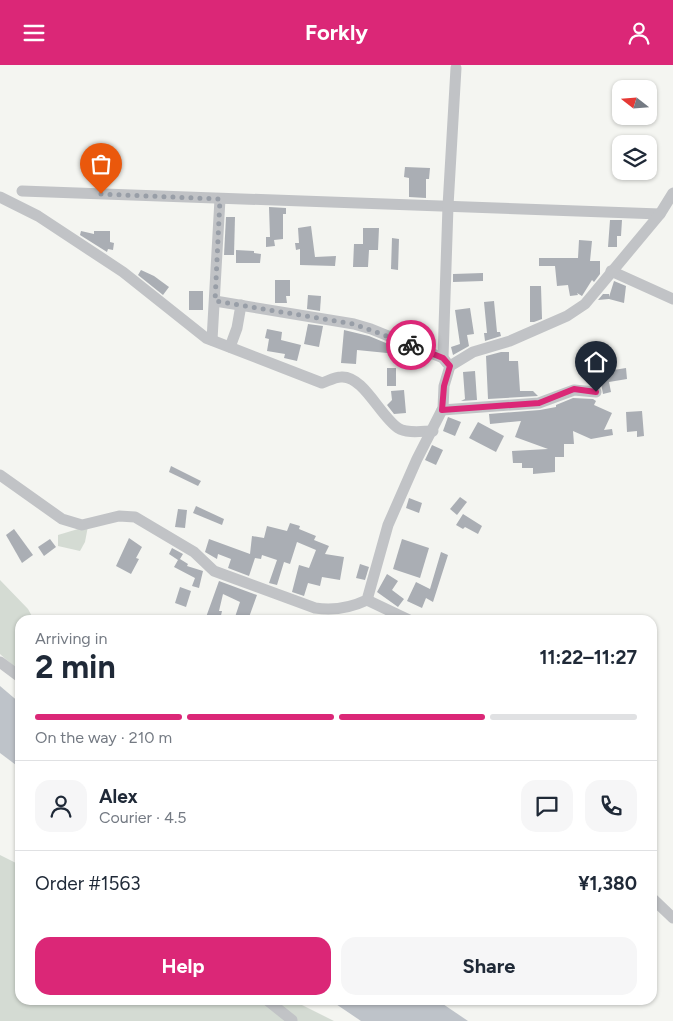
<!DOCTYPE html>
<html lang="en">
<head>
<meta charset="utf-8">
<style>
	body { margin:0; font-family:Figtree,sans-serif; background:#f6f6f7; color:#1f2937; height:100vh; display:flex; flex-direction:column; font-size:19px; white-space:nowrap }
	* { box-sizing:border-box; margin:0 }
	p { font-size:16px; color:#747a83 }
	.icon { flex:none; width:28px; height:28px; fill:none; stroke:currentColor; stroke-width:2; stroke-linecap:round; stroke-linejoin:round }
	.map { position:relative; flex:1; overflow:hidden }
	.sheet { position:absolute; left:15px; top:550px; width:642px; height:390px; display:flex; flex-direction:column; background:#fff; border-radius:15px; box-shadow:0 1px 4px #0004 }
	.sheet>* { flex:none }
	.needle { width:32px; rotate:287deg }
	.tools { position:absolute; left:612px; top:15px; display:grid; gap:10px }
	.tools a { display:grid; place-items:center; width:45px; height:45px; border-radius:10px; background:#fff; box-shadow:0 1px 4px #0004; font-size:25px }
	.pin { position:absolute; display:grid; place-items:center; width:42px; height:42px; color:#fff; margin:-51px -21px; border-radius:50% 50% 50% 0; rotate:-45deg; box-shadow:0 0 5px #0007 }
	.pin .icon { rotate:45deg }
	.courier { position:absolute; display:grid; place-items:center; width:50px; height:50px; margin:-25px; border:4px solid #db2777; border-radius:50%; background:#fff; color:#222; box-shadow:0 1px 6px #0007 }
	.head em { font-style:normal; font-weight:700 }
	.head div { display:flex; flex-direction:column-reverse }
	.head { display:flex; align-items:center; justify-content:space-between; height:85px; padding:0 20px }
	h1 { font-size:32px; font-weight:700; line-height:38px }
	.bar { display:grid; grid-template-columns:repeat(4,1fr); gap:8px 5px; align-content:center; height:60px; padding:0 20px }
	.bar i { height:6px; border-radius:4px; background:#e0e1e3 }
	.bar .active { background:#db2777 }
	.bar p { grid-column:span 4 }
	.line { display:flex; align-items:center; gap:12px; padding:0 20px; border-top:1px solid #e0e1e3 }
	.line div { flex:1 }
	.round { display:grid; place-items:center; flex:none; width:52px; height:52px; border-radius:15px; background:#f6f6f7 }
	.cta { display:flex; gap:10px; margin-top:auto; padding:10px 20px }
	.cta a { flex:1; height:58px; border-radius:15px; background:#db2777; color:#fff; font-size:20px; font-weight:700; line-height:58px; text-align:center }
	.cta a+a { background:#f6f6f7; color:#1f2937 }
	header { display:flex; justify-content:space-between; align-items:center; height:65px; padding:0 20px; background:#db2777; color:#fff; font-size:22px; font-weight:700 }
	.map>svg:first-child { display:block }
</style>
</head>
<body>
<header><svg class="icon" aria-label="menu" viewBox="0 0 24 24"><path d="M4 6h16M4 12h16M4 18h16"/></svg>Forkly<svg class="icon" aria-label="person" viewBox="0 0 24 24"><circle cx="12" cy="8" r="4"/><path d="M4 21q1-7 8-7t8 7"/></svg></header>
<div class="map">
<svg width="673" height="956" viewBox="0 0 673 956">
	<rect width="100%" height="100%" fill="#f4f5f1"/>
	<g fill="#d4dbd3">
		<polygon points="88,461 85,477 80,486 58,481 58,470"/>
		<polygon points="0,515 28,544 34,555 20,555 20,607 0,589"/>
		<polygon points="0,790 20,800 20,935 292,935 334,956 0,956"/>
	</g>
	<g fill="#bec3c9">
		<polygon points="0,621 20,638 20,703 0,688"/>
		<polygon points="330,935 437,935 468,956 361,956"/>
	</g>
	<g fill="#aaaeb4">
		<polygon points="405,102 430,103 429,114 426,114 426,133 409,132 409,113 404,112"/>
		<polygon points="269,142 286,143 286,149 283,149 283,174 274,175 275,181 266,182 266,172 270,172"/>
		<polygon points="226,152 235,152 234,190 224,190"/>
		<polygon points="610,155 622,155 621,171 617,171 617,182 608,182"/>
		<polygon points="311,161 315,192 336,191 335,201 300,200 300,184 296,185 295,178 299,178 298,163"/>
		<polygon points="363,163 379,163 378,185 369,185 368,202 353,202 354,179 363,179"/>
		<polygon points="81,166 94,169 94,166 110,166 110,177 114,178 113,185 108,184 107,187 80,170"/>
		<polygon points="392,173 399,174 398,205 391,204"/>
		<polygon points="579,175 592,176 590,196 600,196 600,209 594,217 592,215 582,231 577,228 578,230 570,231 568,220 557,221 555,201 539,201 539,193 578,193"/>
		<polygon points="236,185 254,186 254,188 261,189 260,198 236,198"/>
		<polygon points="141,205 154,211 169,222 163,230 138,210"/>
		<polygon points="483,208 483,216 453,217 453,209"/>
		<polygon points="275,215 290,215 290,231 286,231 287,238 275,238"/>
		<polygon points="614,216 626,221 624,238 609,234 598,235 603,229 609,229 609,232"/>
		<polygon points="530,221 541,221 542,254 534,257 530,257"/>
		<rect x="189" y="226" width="14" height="19"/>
		<polygon points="308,230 321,231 320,246 307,244"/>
		<polygon points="494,236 497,267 500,267 501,271 485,276 484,268 487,268 484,237"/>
		<polygon points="470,243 474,269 467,270 469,281 453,290 451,282 460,279 455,245"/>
		<polygon points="308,259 323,261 319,282 304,279"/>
		<polygon points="267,264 282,267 281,275 301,280 297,296 284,293 285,289 267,286 269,274 265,273"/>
		<polygon points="344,265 369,271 398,283 397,289 357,285 356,299 341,298"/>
		<polygon points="501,287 509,287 509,296 518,296 520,326 533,326 538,331 488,334 486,291"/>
		<rect x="387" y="303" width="9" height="18"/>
		<polygon points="626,303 627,314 609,317 611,327 603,329 601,318 591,319 589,309"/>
		<polygon points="475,306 477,335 461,336 465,334 463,307"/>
		<polygon points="404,325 406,348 394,349 387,340 392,335 391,326"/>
		<polygon points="573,333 593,334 596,336 594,340 612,348 604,365 612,364 613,370 591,374 573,366 574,379 564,379 564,392 555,392 555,407 533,409 533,403 522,403 522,398 513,398 512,386 548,384 515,372 521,356 490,359 489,349 540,345 556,342 556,340"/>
		<polygon points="642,346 644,371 637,372 637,366 627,367 626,347"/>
		<polygon points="448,352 461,357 455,371 443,366"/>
		<polygon points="478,357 504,371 496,387 469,373"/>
		<polygon points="432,380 443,385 436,400 425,395"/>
		<polygon points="171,401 201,416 198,421 169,407"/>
		<polygon points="460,432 467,437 457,450 450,444"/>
		<polygon points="409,433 422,438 419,448 406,443"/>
		<polygon points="196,441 224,454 222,460 193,448"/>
		<polygon points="178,444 187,445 185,463 175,462"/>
		<polygon points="463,449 482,461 478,469 465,462 463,464 456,460"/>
		<polygon points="290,458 300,461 299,464 316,471 314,475 329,481 325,489 344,492 340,515 322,512 320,521 308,518 304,531 292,527 299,500 309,503 316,485 297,477 290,499 284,497 277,520 269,518 277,495 262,490 261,494 255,493 249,511 228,503 231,494 218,489 217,494 205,487 209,474 250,489 252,471 264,473 267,461 287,466"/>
		<polygon points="14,464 33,490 22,498 6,470"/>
		<polygon points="129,473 142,482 136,493 139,494 131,509 116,501"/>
		<polygon points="50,474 56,482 44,491 38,482"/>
		<polygon points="402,474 429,483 420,513 393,504"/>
		<polygon points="172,483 183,489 180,494 188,499 187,501 203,506 199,523 192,521 195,513 174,502 178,495 169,489"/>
		<polygon points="441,487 448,490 433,537 426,533 422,543 407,536 416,517 430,524"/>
		<polygon points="360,499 369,502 365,515 356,513"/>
		<polygon points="387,509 398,516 392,525 404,534 398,542 377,527"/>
		<polygon points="219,516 257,530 248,555 234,555 240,537 223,529 219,546 222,546 220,555 205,555"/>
		<polygon points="180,522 191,526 186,542 175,538"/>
	</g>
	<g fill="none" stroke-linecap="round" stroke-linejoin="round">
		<g stroke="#c1c3c6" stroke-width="11">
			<polyline points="22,126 660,149"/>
			<path d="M0,132L38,151L123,207L206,273L322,318C328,316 335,312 341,312C363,310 380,351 398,363C407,369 423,366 433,366"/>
			<polyline points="611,206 673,234"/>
			<polyline points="215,236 354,259 371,264 443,293 447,298"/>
			<polyline points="212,275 220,134"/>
			<polyline points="230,282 237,263 241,240"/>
			<polyline points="443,293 448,141 456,3"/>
			<polyline points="442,345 539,338 574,325 596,327"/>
			<path d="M0,410L62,454L82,460L119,451L135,452L194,487L214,506L315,543C334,546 350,543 367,535L388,460L417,394L443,343L444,321L450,301L473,287L510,276L567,251L585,239L660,149L673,128"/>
			<polyline points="367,535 409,555"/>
			<polyline points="0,597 20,612"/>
			<polyline points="652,833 673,853"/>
			<polyline points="267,935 292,955 290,956"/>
		</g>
	</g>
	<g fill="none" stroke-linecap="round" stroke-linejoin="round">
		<polyline stroke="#989ea7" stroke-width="5" stroke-dasharray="0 9" points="101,129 220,134 215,236 354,259 411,280"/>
		<polyline stroke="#db2777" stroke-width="6" points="411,280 443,293 450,301 444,321 442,345 539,338 574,324 596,327"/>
	</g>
</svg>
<div class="tools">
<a><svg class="needle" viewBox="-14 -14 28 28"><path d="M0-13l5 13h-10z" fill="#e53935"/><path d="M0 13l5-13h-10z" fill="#747a83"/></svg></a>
<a><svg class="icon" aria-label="layers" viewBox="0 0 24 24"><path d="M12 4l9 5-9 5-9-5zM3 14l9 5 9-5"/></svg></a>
</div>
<div class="pin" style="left:101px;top:129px;background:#ea580c"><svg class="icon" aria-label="bag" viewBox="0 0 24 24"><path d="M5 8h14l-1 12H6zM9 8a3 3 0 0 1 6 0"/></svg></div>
<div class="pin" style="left:596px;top:327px;background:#1f2937"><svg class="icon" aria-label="home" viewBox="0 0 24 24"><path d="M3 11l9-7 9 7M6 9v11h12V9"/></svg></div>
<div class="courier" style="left:411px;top:280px"><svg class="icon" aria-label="bike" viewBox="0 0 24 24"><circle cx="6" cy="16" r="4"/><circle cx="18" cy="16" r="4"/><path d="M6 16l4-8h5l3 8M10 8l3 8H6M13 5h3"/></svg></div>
<section class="sheet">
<div class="head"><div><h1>2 min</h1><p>Arriving in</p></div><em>11:22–11:27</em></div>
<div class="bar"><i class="active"></i><i class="active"></i><i class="active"></i><i></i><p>On the way · 210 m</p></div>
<div class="line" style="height:90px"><a class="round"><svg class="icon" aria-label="person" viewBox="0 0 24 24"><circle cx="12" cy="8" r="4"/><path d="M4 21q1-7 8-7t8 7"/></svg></a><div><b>Alex</b><p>Courier · 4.5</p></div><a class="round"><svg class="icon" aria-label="chat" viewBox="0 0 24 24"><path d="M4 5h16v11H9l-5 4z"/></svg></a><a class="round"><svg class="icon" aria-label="phone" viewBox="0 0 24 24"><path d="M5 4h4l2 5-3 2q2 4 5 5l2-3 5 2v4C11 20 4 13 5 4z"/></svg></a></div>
<div class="line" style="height:65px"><div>Order #1563</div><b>¥1,380</b></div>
<div class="cta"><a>Help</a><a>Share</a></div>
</section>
</div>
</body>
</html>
